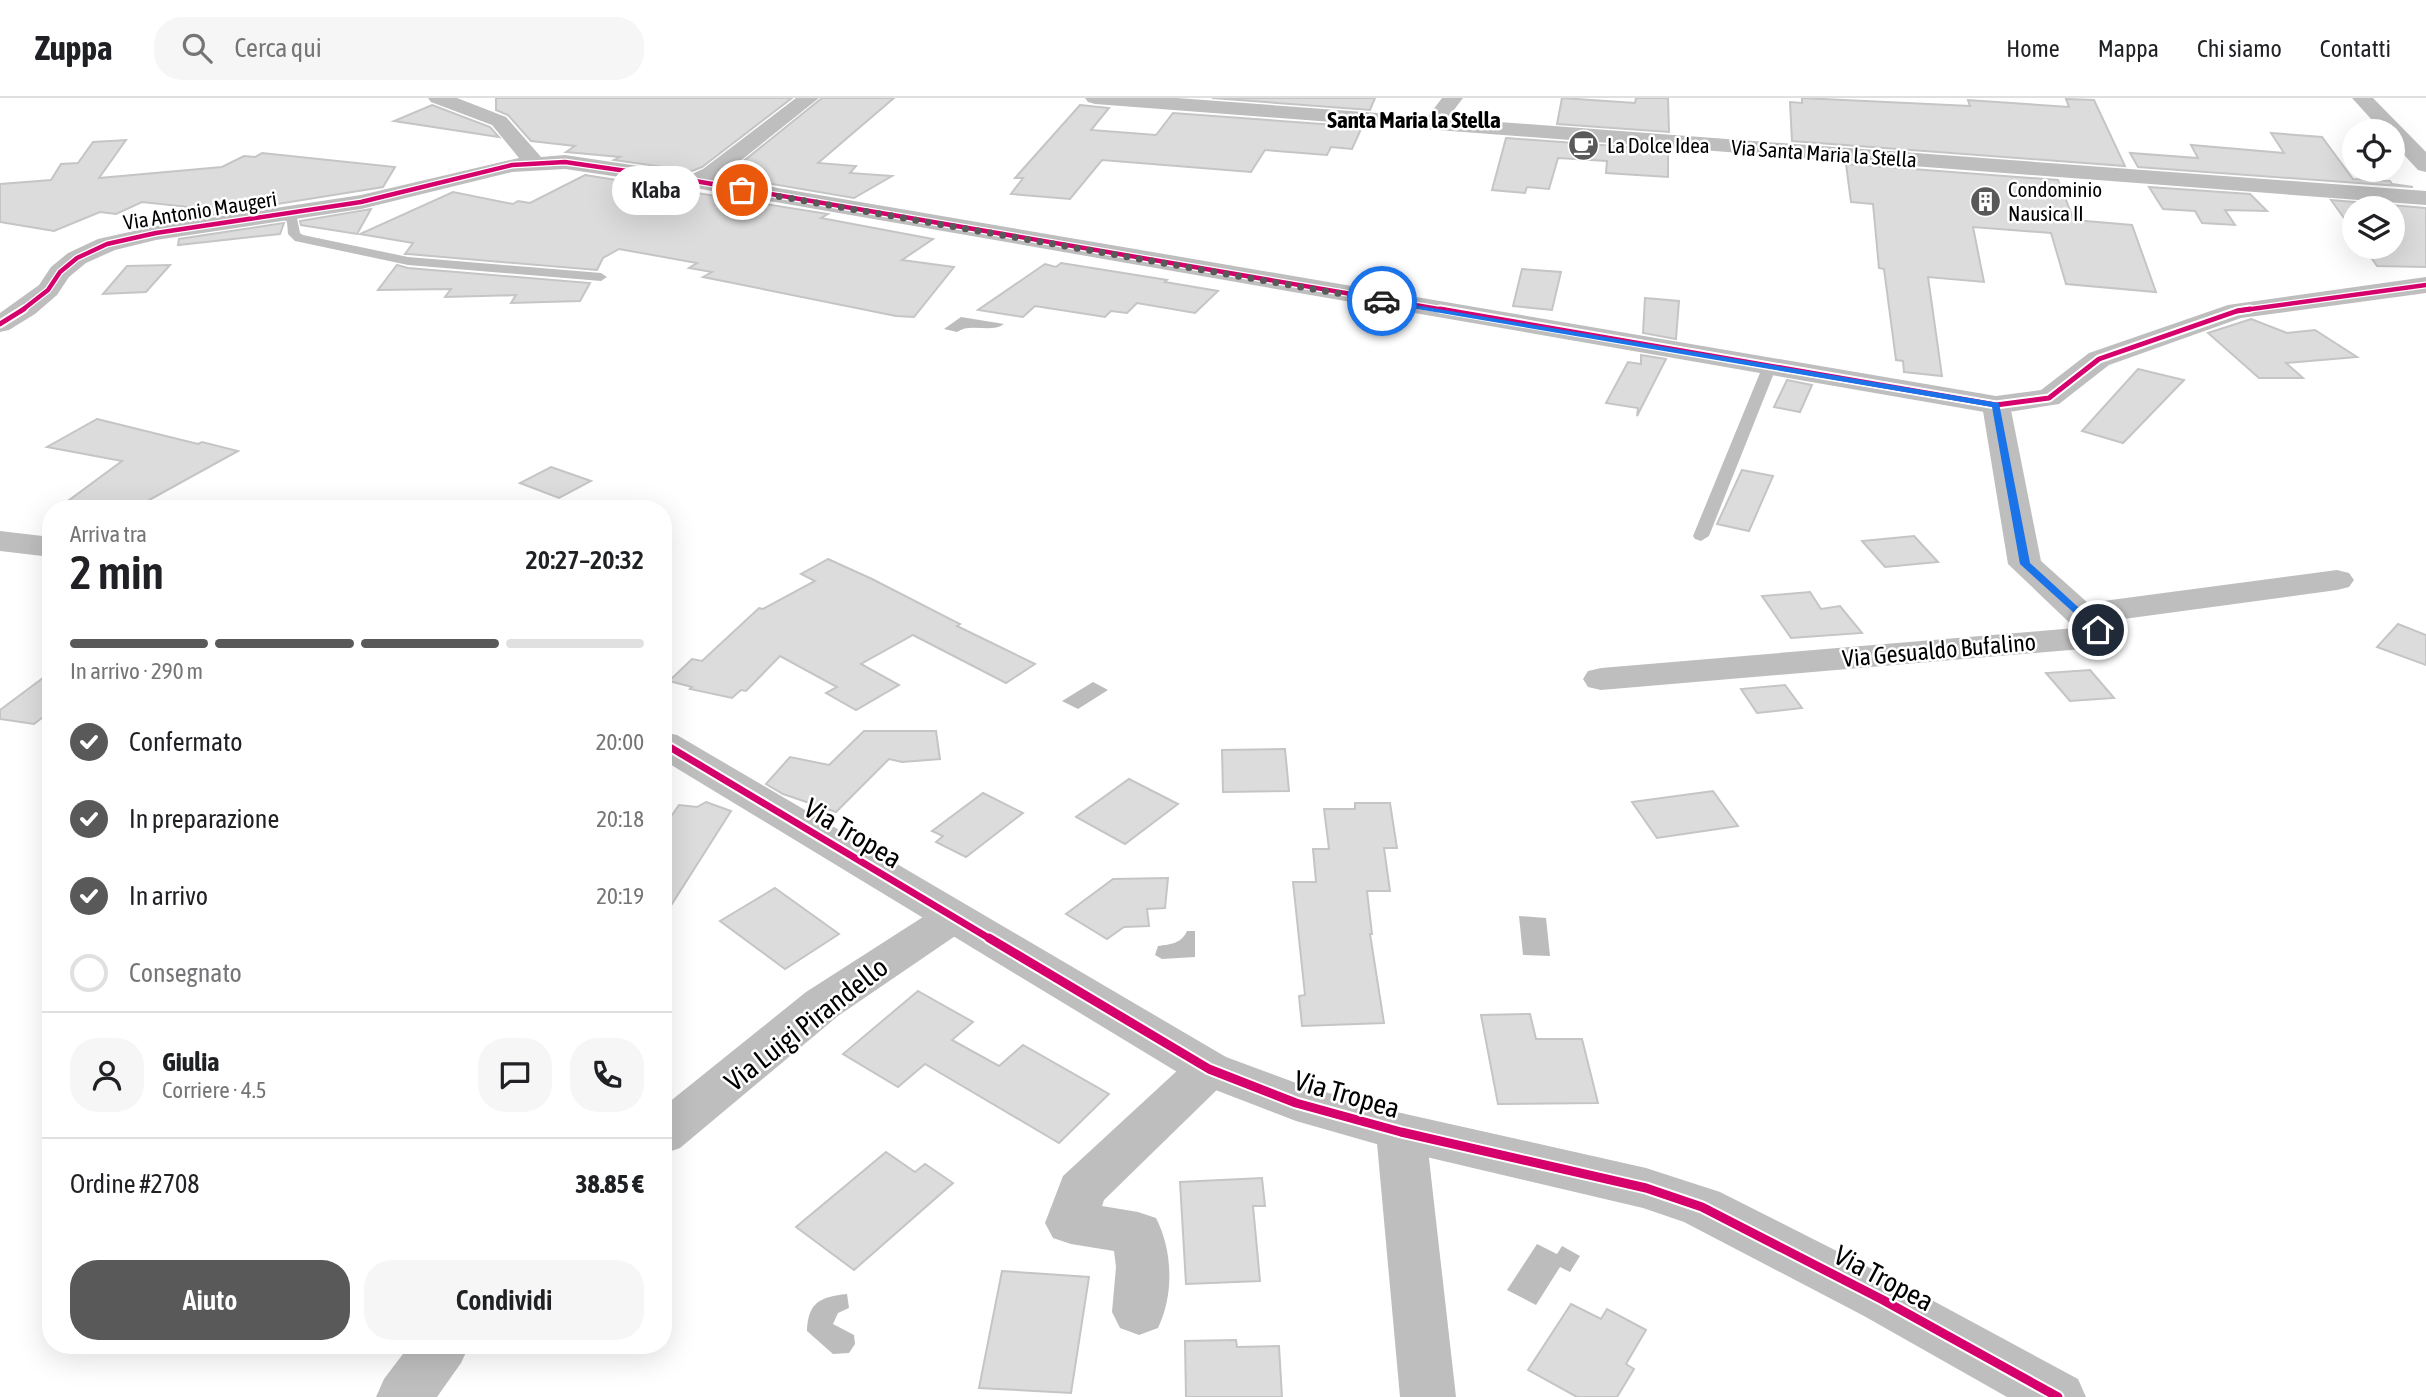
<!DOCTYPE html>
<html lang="it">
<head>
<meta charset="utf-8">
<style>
	body { margin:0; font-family:"Asap Condensed",sans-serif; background:#f6f6f6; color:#202124; height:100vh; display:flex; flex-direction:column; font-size:26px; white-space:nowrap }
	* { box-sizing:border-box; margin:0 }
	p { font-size:23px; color:#757577 }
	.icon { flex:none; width:38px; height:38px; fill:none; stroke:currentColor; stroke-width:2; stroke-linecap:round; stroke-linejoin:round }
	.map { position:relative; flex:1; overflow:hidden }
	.details { position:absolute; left:42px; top:402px; width:630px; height:854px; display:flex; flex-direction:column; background:#fff; border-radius:28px; box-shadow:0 7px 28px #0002 }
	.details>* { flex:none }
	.fabs { position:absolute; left:2342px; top:21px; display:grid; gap:14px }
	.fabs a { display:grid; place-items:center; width:63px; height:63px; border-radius:50%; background:#fff; box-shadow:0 7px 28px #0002; font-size:35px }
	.pin { position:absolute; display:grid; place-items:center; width:60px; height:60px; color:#fff; margin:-30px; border:4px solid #fff; border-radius:50%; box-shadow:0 2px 7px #0007 }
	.courier { position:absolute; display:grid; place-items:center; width:70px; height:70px; margin:-35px; border:5px solid #1a73e8; border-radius:50%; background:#fff; color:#222; box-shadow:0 2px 9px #0007 }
	.bubble { position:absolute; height:49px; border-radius:24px; background:#fff; box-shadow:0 7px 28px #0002; font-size:23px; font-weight:600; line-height:49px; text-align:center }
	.summary em { font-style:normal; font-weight:600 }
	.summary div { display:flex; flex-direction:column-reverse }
	.summary { display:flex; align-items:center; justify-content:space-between; height:119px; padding:0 28px }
	h1 { font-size:46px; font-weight:600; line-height:52px }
	.bar { display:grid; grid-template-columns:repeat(4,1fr); gap:10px 7px; align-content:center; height:84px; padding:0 28px }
	.bar i { height:9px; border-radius:5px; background:#e0e0e0 }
	.bar .current { background:#595959 }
	.bar p { grid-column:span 4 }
	.line { display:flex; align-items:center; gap:18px; padding:0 28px; border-top:2px solid #e0e0e0 }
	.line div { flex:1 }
	.round { display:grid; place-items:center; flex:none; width:74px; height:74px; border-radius:28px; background:#f6f6f6 }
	ol { padding:0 28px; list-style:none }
	li { display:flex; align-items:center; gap:21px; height:77px }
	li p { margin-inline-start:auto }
	li .icon { padding:7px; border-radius:50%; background:#595959; color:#fff; stroke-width:4 }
	li:last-child { color:#757577 }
	li i { width:38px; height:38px; border:4px solid #e0e0e0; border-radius:50% }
	.primary-button { display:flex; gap:14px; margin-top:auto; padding:14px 28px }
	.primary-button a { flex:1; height:80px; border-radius:28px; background:#595959; color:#fff; font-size:28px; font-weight:600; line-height:80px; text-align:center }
	.primary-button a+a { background:#f6f6f6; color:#202124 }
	header { display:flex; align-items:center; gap:42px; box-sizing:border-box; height:98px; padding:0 35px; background:#fff; border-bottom:2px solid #e0e0e0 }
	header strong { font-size:33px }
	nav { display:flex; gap:38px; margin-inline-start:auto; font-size:24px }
	.search { width:490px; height:63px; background:#f6f6f6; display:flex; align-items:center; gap:18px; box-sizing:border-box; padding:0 24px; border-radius:28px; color:#757577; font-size:26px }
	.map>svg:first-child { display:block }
</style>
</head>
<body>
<header>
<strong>Zuppa</strong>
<div class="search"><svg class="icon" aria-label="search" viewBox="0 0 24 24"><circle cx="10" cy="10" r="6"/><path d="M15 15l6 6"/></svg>Cerca qui</div>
<nav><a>Home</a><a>Mappa</a><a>Chi siamo</a><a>Contatti</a></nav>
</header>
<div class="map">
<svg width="2426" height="1299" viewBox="0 0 2426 1299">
	<rect width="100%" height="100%" fill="#fff"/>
	<g fill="#bcbcbc">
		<path d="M961,219L1004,226C990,236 971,224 957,234L944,231Z"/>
		<polygon points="1093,584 1108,592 1078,611 1062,603"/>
		<polygon points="1519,818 1546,820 1550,858 1523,857"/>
		<path d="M1187,833H1195V859L1162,861L1155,857L1158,848C1171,846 1181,846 1187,833Z"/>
		<polygon points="1537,1146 1557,1156 1562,1148 1580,1158 1570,1174 1560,1169 1536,1207 1507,1192"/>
		<path d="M847,1196L849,1210L838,1215L833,1226L854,1237L855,1246L849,1255L833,1256L807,1233C808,1204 820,1199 847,1196Z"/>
	</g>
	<g fill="#dcdcdc" stroke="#c5c5c5" stroke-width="2">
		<polygon points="496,0 792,0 702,69 692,73 614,62 620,59 566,54 575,48 531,43 508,17 496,12"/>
		<polygon points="822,0 894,0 818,65 856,68 850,75 892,78 854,100 725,78"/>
		<polygon points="1212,0 1375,0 1370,12"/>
		<polygon points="1562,0 1635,5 1636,0 1668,0 1669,34 1557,26"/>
		<polygon points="1802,0 1970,8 1968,2 2069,9 2066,1 2094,2 2125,68 1792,43 1790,4 1802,5"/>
		<polygon points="432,7 490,29 499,39 394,23"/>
		<polygon points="1080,7 1109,10 1091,32 1156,37 1173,15 1362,29 1352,51 1331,49 1327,57 1265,52 1251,74 1102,62 1070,101 1011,96 1023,80 1015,80"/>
		<polygon points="2271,35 2322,39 2353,81 2390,83 2392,86 2413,89 2138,69 2130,55 2198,60 2191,47 2284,55"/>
		<polygon points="1506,40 1668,52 1668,79 1606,75 1607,63 1558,60 1549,91 1527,89 1525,95 1492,92"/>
		<polygon points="126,42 99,80 222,69 244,58 255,59 262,55 395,69 383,89 185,121 189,109 142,104 116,116 100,114 54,133 0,124 0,86 51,82 61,66 78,65 93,44"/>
		<polygon points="1846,66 2058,82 2074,122 2132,127 2156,194 2066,186 2051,135 1973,129 1984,184 1928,179 1942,278 1904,274 1903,263 1896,262 1884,171 1879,170 1873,106 1851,104"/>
		<polygon points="585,77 828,116 821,120 933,141 902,162 954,169 914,219 896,218 703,179 712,174 689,170 697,165 619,151 603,160 597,172 408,156 405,156 413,145 360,136 453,94 513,106 518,103 530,105"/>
		<polygon points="2149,89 2250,96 2267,113 2225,112 2235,127 2202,125 2195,113 2163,111"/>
		<polygon points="2331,102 2426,110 2426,169 2377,168 2364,149 2392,149 2392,110 2354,110 2354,134"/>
		<polygon points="371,111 357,136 301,127 300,123"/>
		<polygon points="284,125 280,136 178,147 179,141"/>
		<polygon points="1061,165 1167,182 1165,184 1218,193 1195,215 1137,205 1127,215 1111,213 1105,219 1035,208 1023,219 978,212 1045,166 1056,169"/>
		<polygon points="170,167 146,194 103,196 127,168"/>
		<polygon points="397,167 408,170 590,185 580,203 511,205 516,197 445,199 451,191 378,192"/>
		<polygon points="1522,171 1561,174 1552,212 1513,208"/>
		<polygon points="1645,200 1679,203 1676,241 1643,235"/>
		<polygon points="2251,221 2287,235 2315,232 2357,259 2286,265 2303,280 2259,280 2208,235"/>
		<polygon points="1641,257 1666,261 1637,318 1638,310 1606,305 1628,264 1641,266"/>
		<polygon points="2138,271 2184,282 2123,345 2082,333"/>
		<polygon points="1787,282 1812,287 1800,314 1774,309"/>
		<polygon points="97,321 198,346 202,344 238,353 133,411 71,411 80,405 68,403 122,363 47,349"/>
		<polygon points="551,369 591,383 559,400 520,385"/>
		<polygon points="1742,372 1773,378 1749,433 1717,426"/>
		<polygon points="1914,438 1938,464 1885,469 1862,443"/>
		<polygon points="828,461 872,481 960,526 957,528 1035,566 1006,585 913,537 861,566 899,587 856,612 826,595 837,589 780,558 746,593 741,592 732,600 690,591 692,589 669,583 692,561 702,563 759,510 763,511 815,483 801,476"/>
		<polygon points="1810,494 1821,511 1840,508 1862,535 1791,540 1762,498"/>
		<polygon points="2398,526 2426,537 2426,567 2377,549"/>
		<polygon points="2090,572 2114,600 2070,603 2046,575"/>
		<polygon points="51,574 51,613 34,626 0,621 0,612"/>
		<polygon points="1785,587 1802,610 1757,615 1741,591"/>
		<polygon points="864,633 936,633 940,661 902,664 889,661 836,714 783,696 766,686 790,659 829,667"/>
		<polygon points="1285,651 1289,693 1223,694 1222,652"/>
		<polygon points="1129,681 1178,706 1125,746 1076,719"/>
		<polygon points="1713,693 1738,728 1657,740 1632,704"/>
		<polygon points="983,695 1023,715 966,759 936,744 943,738 932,733"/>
		<polygon points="706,704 731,713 663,820 663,730 679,707 697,709"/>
		<polygon points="1355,705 1390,705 1397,750 1384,750 1390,793 1367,793 1372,836 1370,836 1384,925 1302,928 1299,898 1305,897 1293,784 1316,784 1313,751 1329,751 1324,711 1355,711"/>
		<polygon points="1168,780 1165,810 1147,811 1149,828 1124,829 1107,841 1066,816 1113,781"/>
		<polygon points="775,790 839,836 785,871 720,823"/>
		<polygon points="918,893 973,924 952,942 999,968 1023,947 1109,996 1059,1045 925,966 898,989 843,956"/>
		<polygon points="1530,916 1536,941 1582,941 1598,1005 1498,1006 1481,917"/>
		<polygon points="886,1054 915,1074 925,1066 953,1085 854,1172 796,1129"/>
		<polygon points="1262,1080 1265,1108 1253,1108 1260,1183 1186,1186 1180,1084"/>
		<polygon points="1002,1173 1089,1179 1071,1295 979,1290"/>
		<polygon points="1571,1206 1601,1221 1607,1211 1646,1232 1626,1266 1634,1271 1617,1299 1577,1299 1528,1272"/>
		<polygon points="1236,1242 1237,1249 1279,1248 1282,1299 1186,1299 1185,1243"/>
	</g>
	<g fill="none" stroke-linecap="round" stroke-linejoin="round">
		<g fill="#bebebe" fill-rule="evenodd">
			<polygon points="280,114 288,114 297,120 300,135 303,137 408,159 601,175 607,179 601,183 408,167 295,143 288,136 287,124 278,116"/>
			<polygon points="1769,266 1776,270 1709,438 1701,443 1695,441 1693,438 1762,270"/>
		</g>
		<g fill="#bebebe" fill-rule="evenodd">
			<polygon points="1442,0 1463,0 1441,29 1427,29 1423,25"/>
			<polygon points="2352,0 2373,0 2426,54 2426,74 2418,72 2392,44 2392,33 2382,33"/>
			<polygon points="1996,298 2006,301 2010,307 2041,463 2088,505 2337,472 2349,475 2354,482 2349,489 2337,492 2109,523 2116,532 2107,547 2094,550 1601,592 1588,589 1583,581 1588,573 1601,570 2075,530 2008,466 1982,307 1986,301"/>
			<polygon points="952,805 967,810 974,820 967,830 838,918 680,1050 663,1056 663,1009 806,894 937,810"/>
			<path d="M1209,953L1226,959L1233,971L1226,983L1104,1102L1102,1108L1138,1114L1156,1120C1173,1153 1174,1197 1158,1230L1139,1237L1120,1230L1112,1214L1116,1169L1114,1153L1071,1146L1053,1140L1045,1125L1063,1078L1192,959Z"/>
			<polygon points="1401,1015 1418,1021 1426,1034 1456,1299 1400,1299 1376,1034 1384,1021"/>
			<polygon points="409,1248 469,1248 461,1265 437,1299 376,1299 384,1281"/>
		</g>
		<g fill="#bebebe" fill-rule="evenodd">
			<polygon points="428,0 457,0 506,19 541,59 565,57 692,76 703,71 796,0 819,0 719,80 1996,298 2041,292 2089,255 2228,207 2426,179 2426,195 2241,220 2109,267 2059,306 1996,316 695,90 565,71 512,74 361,111 156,142 115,152 86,165 69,179 57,197 35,216 9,232 0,234 0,215 39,187 51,169 68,155 98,141 156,128 361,97 519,60 492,27 431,4"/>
			<polygon points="1085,0 1177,0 2426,93 2426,107 1095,6 1088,4"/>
			<polygon points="0,433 51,439 51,459 0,453"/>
			<polygon points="663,634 677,637 1226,959 1307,989 1401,1015 1646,1070 1720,1094 1902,1186 2078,1281 2086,1299 2007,1299 1864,1218 1684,1124 1643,1110 1401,1053 1296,1023 1192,983 663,662"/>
		</g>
		<defs>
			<g id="cycleway-far3">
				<polyline points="21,213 48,192 60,174 77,160 107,146 156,135 361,104 512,67 565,64 695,83 1450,213"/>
				<polyline points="2237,213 2426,187"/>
			</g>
			<g id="cycleway-far2">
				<polyline points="1440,211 1996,307 2049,300 2099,261 2237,213 2250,211"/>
				<polyline points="0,226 24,211"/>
			</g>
			<polyline id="cycleway-far1" points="663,645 992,842"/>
			<polyline id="cycleway" points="989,840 1209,971 1296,1005 1401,1034 1646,1090 1702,1109 1883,1202 2058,1299"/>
		</defs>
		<use href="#cycleway-far3" stroke="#fff" stroke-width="7"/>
		<use href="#cycleway-far2" stroke="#fff" stroke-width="9"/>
		<use href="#cycleway-far1" stroke="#fff" stroke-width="11"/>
		<use href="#cycleway" stroke="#fff" stroke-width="13"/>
		<use href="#cycleway-far3" stroke="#d6006c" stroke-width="4.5"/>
		<use href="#cycleway-far2" stroke="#d6006c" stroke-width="5"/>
		<use href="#cycleway-far1" stroke="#d6006c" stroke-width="7"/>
		<use href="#cycleway" stroke="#d6006c" stroke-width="9"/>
	</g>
	<polygon fill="#1a73e8" points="1379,201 1999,305 2030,465 2103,532 2095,534 2020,466 1992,309 1382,205"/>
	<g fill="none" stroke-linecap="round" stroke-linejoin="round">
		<polyline stroke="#595959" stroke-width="7" stroke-dasharray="0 12.6" points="742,92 1382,203"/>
	</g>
	<defs>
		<symbol id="cafe-disc" viewBox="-11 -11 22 22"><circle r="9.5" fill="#595959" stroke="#fff"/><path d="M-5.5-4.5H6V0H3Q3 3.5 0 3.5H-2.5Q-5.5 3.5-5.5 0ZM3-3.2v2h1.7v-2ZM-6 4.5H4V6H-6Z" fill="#fff"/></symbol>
		<symbol id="building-disc" viewBox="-11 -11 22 22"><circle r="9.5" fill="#595959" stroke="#fff"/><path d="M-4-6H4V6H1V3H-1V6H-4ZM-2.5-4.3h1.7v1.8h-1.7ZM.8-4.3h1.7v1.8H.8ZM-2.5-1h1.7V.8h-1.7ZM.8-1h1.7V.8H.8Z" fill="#fff"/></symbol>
	</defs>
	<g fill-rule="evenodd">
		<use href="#cafe-disc" x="1566" y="30" width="35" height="35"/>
		<use href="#building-disc" x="1968" y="86" width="35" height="35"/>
	</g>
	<g text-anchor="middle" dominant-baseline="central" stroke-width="5" stroke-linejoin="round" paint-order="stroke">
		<g font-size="21" fill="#000" stroke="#fff" text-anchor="start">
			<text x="1607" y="47">La Dolce Idea</text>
			<text x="2008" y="91">Condominio<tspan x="2008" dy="24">Nausica II</tspan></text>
		</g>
		<g font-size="21" fill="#000" stroke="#fff">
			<text transform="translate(1824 55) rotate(4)">Via Santa Maria la Stella</text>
			<text transform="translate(200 112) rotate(-9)">Via Antonio Maugeri</text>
		</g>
		<g font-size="23" font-weight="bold" fill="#000" stroke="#fff">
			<text x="1414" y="22">Santa Maria la Stella</text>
		</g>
		<g font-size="24" fill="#000" stroke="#fff">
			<text transform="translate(1939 552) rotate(-5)">Via Gesualdo Bufalino</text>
		</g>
		<g font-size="28" fill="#000" stroke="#fff">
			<text transform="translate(853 735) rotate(31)">Via Tropea</text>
			<text transform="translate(806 926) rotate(-38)">Via Luigi Pirandello</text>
			<text transform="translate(1347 996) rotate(16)">Via Tropea</text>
			<text transform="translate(1884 1180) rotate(28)">Via Tropea</text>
		</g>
	</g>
</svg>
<div class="fabs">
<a><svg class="icon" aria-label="locate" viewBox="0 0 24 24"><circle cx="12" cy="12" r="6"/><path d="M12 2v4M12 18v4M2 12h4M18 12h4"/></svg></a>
<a><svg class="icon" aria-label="layers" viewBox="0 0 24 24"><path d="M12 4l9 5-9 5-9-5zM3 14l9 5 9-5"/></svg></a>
</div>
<div class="pin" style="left:742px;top:92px;background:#ea580c"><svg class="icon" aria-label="bag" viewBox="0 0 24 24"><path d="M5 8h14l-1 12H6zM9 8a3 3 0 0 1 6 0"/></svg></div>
<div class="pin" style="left:2098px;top:532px;background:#1f2937"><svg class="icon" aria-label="home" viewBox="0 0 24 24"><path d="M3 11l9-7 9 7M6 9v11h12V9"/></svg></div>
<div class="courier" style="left:1382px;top:203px"><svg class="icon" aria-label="car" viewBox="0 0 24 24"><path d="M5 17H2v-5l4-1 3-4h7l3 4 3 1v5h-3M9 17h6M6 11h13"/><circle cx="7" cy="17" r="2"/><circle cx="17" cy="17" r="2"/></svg></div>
<div class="bubble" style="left:612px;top:68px;width:88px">Klaba</div>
<section class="details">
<div class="summary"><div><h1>2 min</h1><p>Arriva tra</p></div><em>20:27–20:32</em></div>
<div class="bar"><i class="current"></i><i class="current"></i><i class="current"></i><i></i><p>In arrivo · 290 m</p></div>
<ol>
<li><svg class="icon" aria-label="check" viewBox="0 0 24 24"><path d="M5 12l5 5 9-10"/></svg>Confermato<p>20:00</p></li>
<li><svg class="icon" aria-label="check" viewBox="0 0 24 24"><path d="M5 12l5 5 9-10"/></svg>In preparazione<p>20:18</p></li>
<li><svg class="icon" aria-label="check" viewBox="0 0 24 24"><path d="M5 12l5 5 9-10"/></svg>In arrivo<p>20:19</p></li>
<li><i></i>Consegnato</li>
</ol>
<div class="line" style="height:126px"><a class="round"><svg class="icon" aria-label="person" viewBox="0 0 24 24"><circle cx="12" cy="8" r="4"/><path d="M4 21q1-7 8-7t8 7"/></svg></a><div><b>Giulia</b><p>Corriere · 4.5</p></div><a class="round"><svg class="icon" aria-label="chat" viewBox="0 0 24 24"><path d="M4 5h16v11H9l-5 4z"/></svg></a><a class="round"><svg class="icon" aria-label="phone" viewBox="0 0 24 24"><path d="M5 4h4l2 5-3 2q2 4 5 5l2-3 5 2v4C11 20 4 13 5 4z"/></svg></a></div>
<div class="line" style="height:91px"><div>Ordine #2708</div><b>38.85 €</b></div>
<div class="primary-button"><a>Aiuto</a><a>Condividi</a></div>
</section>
</div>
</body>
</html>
